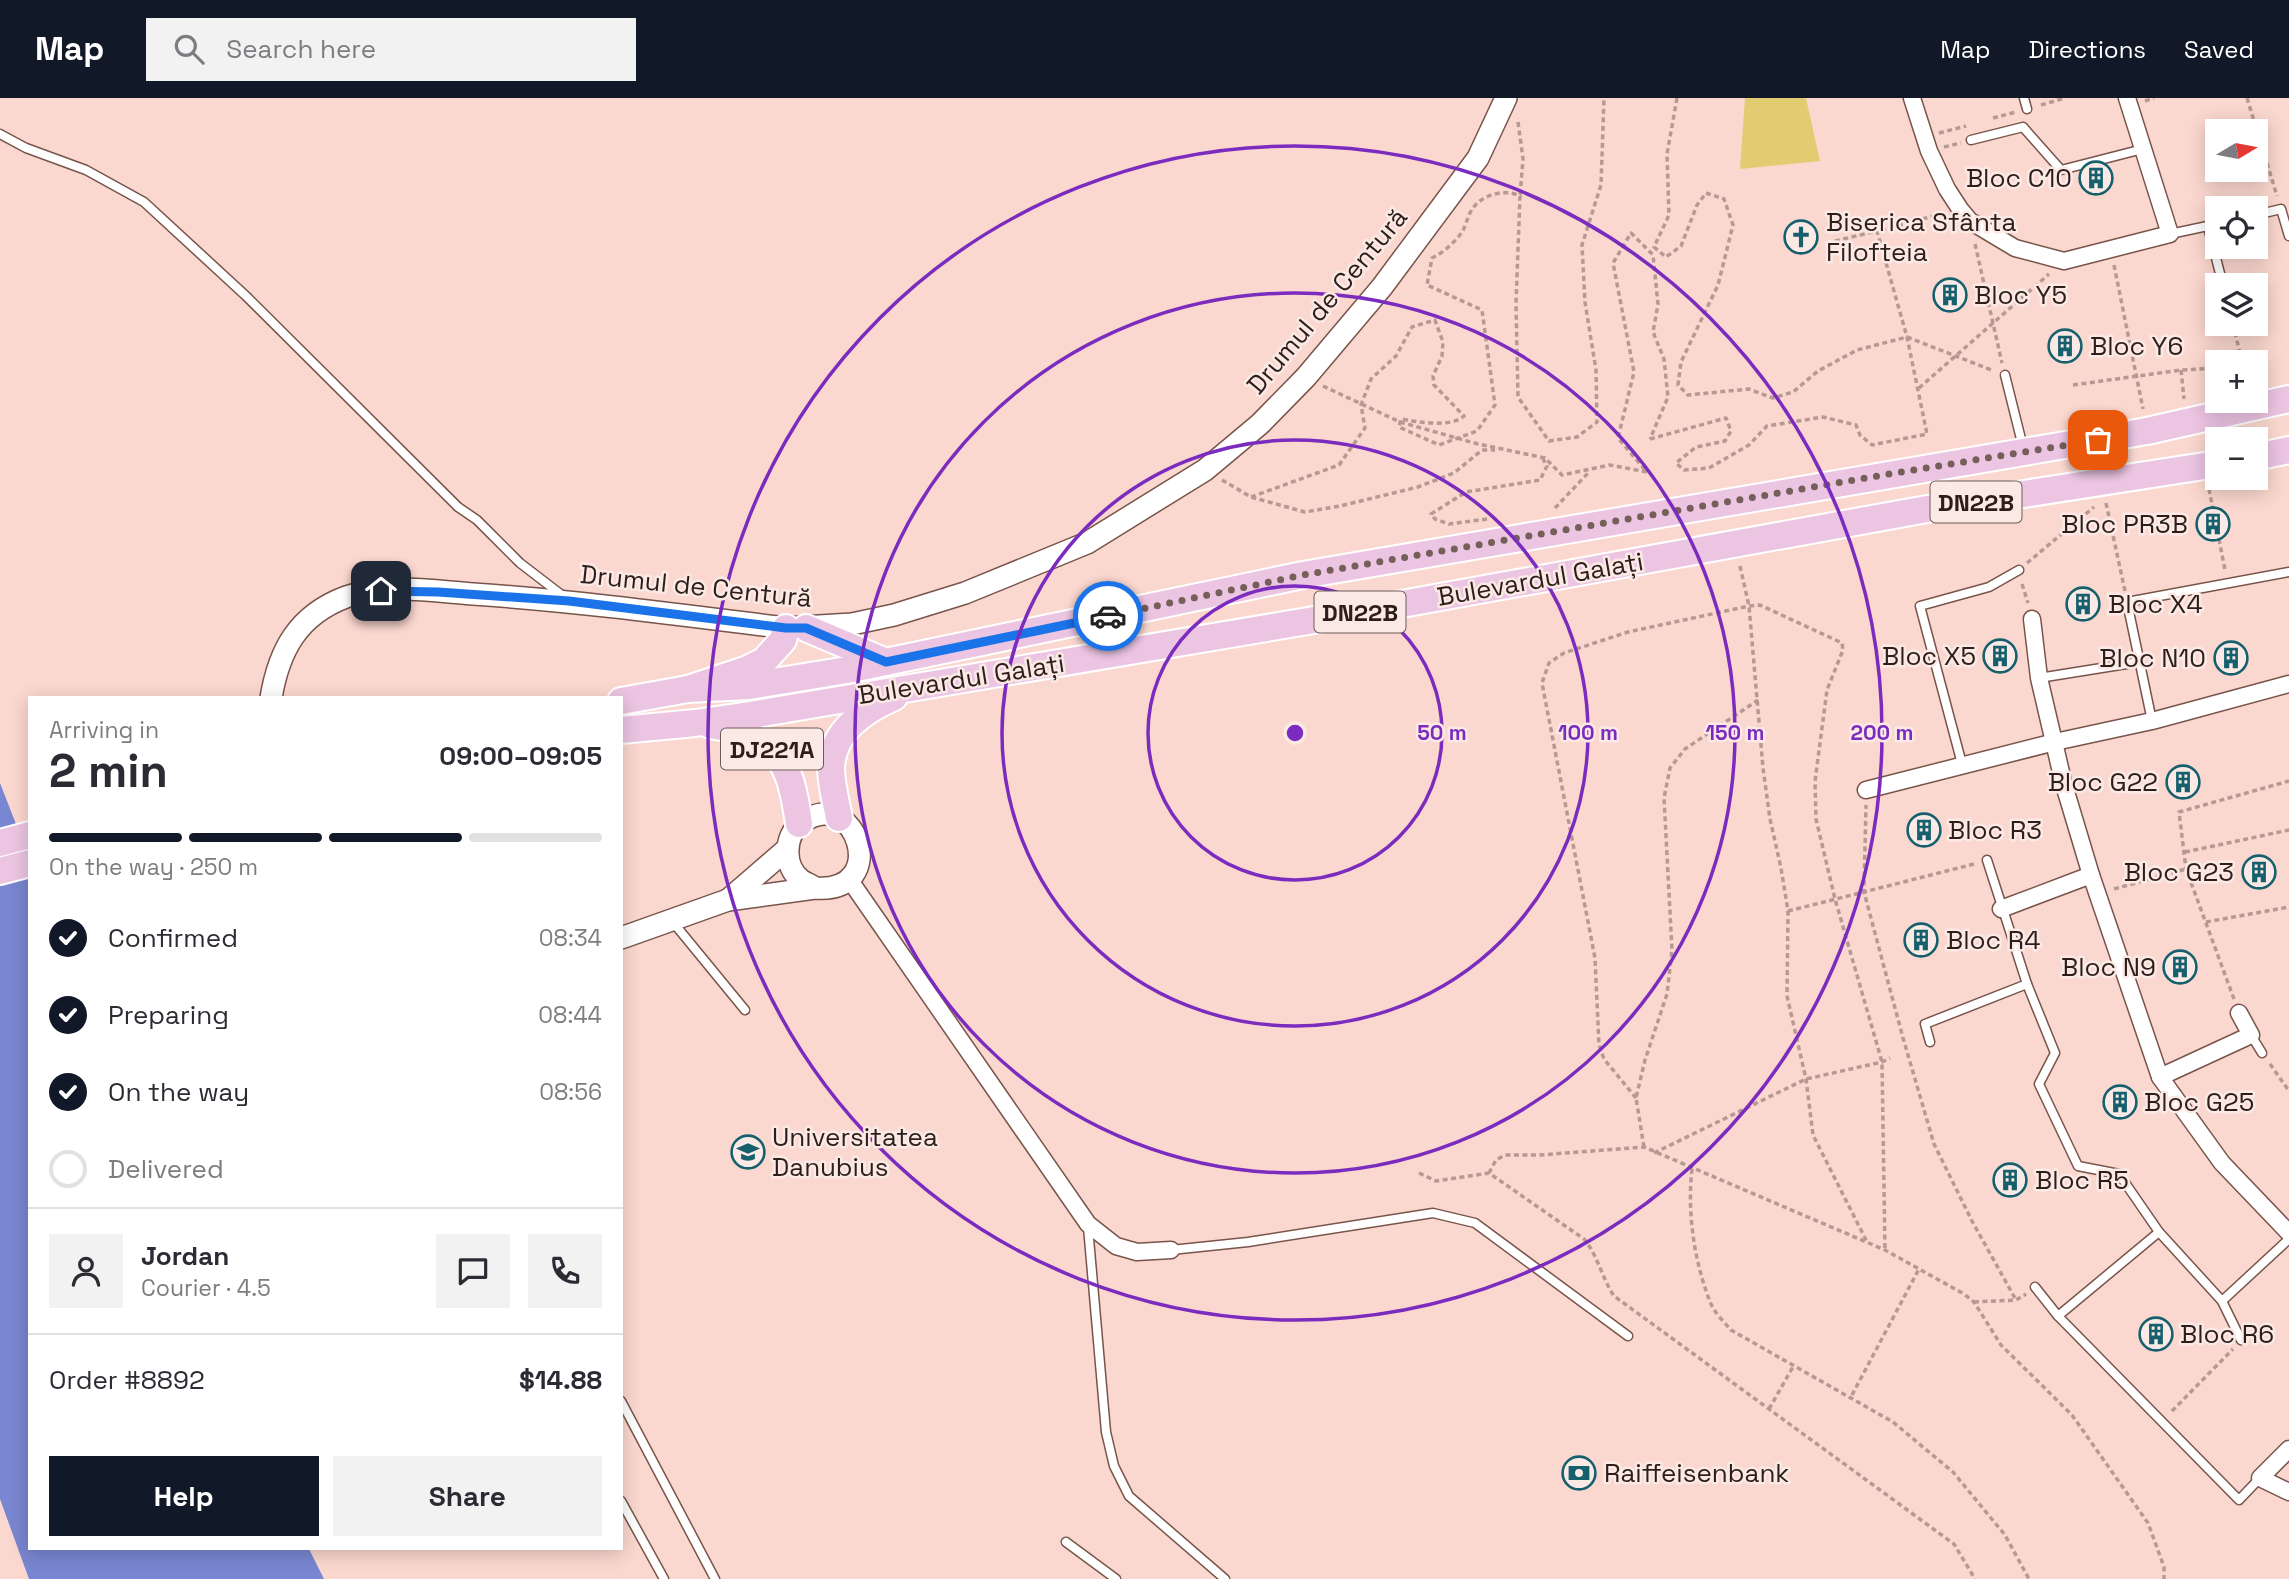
<!DOCTYPE html>
<html lang="en">
<head>
<meta charset="utf-8">
<style>
	body { margin:0; font-family:"Space Grotesk",sans-serif; background:#f2f2f3; color:#2b2b33; height:100vh; display:flex; flex-direction:column; font-size:26px; white-space:nowrap }
	* { box-sizing:border-box; margin:0 }
	p { font-size:23px; color:#7c7c81 }
	.icon { flex:none; width:38px; height:38px; fill:none; stroke:currentColor; stroke-width:2; stroke-linecap:round; stroke-linejoin:round }
	.map { position:relative; flex:1; overflow:hidden }
	.sheet { position:absolute; left:28px; top:598px; width:595px; height:854px; display:flex; flex-direction:column; background:#fff; border-radius:0px; box-shadow:0 4px 18px #0003 }
	.sheet>* { flex:none }
	.needle { width:46px; rotate:80deg }
	.buttons { position:absolute; left:2205px; top:21px; display:grid; gap:14px }
	.buttons a { display:grid; place-items:center; width:63px; height:63px; border-radius:0px; background:#fff; box-shadow:0 4px 18px #0003; font-size:35px }
	.pin { position:absolute; display:grid; place-items:center; width:60px; height:60px; color:#fff; margin:-30px; border-radius:14px; box-shadow:0 4px 10px #0006 }
	.courier { position:absolute; display:grid; place-items:center; width:70px; height:70px; margin:-35px; border:5px solid #1a73e8; border-radius:50%; background:#fff; color:#222; box-shadow:0 2px 9px #0007 }
	.headline em { font-style:normal; font-weight:700 }
	.headline div { display:flex; flex-direction:column-reverse }
	.headline { display:flex; align-items:center; justify-content:space-between; height:119px; padding:0 21px }
	h1 { font-size:46px; font-weight:700; line-height:52px }
	.bar { display:grid; grid-template-columns:repeat(4,1fr); gap:10px 7px; align-content:center; height:84px; padding:0 21px }
	.bar i { height:9px; border-radius:5px; background:#e1e1e2 }
	.bar .on { background:#111827 }
	.bar p { grid-column:span 4 }
	.line { display:flex; align-items:center; gap:18px; padding:0 21px; border-top:2px solid #e1e1e2 }
	.line div { flex:1 }
	.round { display:grid; place-items:center; flex:none; width:74px; height:74px; border-radius:0px; background:#f2f2f3 }
	ol { padding:0 21px; list-style:none }
	li { display:flex; align-items:center; gap:21px; height:77px }
	li p { margin-inline-start:auto }
	li .icon { padding:7px; border-radius:50%; background:#111827; color:#fff; stroke-width:4 }
	li:last-child { color:#7c7c81 }
	li i { width:38px; height:38px; border:4px solid #e1e1e2; border-radius:50% }
	.button { display:flex; gap:14px; margin-top:auto; padding:14px 21px }
	.button a { flex:1; height:80px; border-radius:0px; background:#111827; color:#fff; font-size:28px; font-weight:700; line-height:80px; text-align:center }
	.button a+a { background:#f2f2f3; color:#2b2b33 }
	header { display:flex; align-items:center; gap:42px; box-sizing:border-box; height:98px; padding:0 35px; background:#111827; color:#fff }
	header strong { font-size:33px }
	nav { display:flex; gap:38px; margin-inline-start:auto; font-size:24px }
	.search { width:490px; height:63px; background:#f2f2f3; display:flex; align-items:center; gap:18px; box-sizing:border-box; padding:0 24px; border-radius:0px; color:#7c7c81; font-size:26px }
	.map>svg:first-child { display:block }
</style>
</head>
<body>
<header>
<strong>Map</strong>
<div class="search"><svg class="icon" aria-label="search" viewBox="0 0 24 24"><circle cx="10" cy="10" r="6"/><path d="M15 15l6 6"/></svg>Search here</div>
<nav><a>Map</a><a>Directions</a><a>Saved</a></nav>
</header>
<div class="map">
<svg width="2289" height="1481" viewBox="0 0 2289 1481">
	<rect width="100%" height="100%" fill="#fbd8cf"/>
	<polygon fill="#e3cb72" points="1745,0 1806,0 1820,63 1740,71"/>
	<polygon fill="#7986d1" points="0,685 30,762 30,1451 309,1451 324,1481 29,1481 0,1401"/>
	<g fill="none" stroke-linecap="round" stroke-linejoin="round">
		<defs>
			<g id="service">
				<polyline points="2024,0 2027,11"/>
				<polyline points="0,36 26,50 86,72 144,104 246,198 458,409 477,422 520,465 563,498"/>
				<polyline points="1971,42 2023,29 2061,72 2143,51"/>
				<polyline points="2256,117 2281,111 2289,138"/>
				<polyline points="2208,129 2223,187"/>
				<polyline points="2170,136 2217,126"/>
				<polyline points="2005,277 2023,349"/>
				<polyline points="2039,580 2139,564"/>
				<polyline points="2152,623 2127,504 2289,474"/>
				<polyline points="1962,666 1920,508 1989,489 2019,472"/>
				<polyline points="672,823 745,912"/>
				<polyline points="2027,886 2055,955 2039,986 2078,1068 2119,1076 2159,1134"/>
				<polyline points="2251,937 2262,955"/>
				<polyline points="1930,944 1925,926 2027,886 1987,762"/>
				<polyline points="1088,1129 1106,1334 1114,1368 1129,1398 1225,1481"/>
				<polyline points="1171,1152 1248,1144 1433,1115 1475,1125 1628,1238"/>
				<polyline points="2035,1189 2058,1218 2159,1134 2222,1203 2241,1242"/>
				<polyline points="2222,1203 2289,1141"/>
				<polyline points="2058,1218 2239,1402 2260,1380"/>
				<polyline points="621,1303 715,1481"/>
				<polyline points="621,1403 664,1481"/>
				<polyline points="1066,1444 1116,1481"/>
			</g>
			<g id="minor">
				<polyline points="1912,0 1929,53 1947,91 1960,111 1970,123 2015,150 2064,163 2170,136 2127,0"/>
				<polyline points="2032,521 2039,580 2064,687 2091,777 2160,979 2222,1065 2289,1135"/>
				<polyline points="1866,692 2055,644 2152,623 2289,586"/>
				<polyline points="849,781 1088,1126 1116,1148 1137,1154 1171,1152"/>
				<polyline points="2001,811 2091,777"/>
				<polyline points="2160,979 2251,937 2239,915"/>
				<polyline points="2289,1351 2260,1380 2289,1394"/>
			</g>
			<g id="tertiary">
				<path d="M271,600C279,552 298,517 346,499C384,485 433,493 473,496C578,503 682,517 786,530L852,526L894,517L965,495L1087,445L1205,372L1260,326L1306,279L1382,189L1478,60L1506,0"/>
				<polyline points="728,802 787,751"/>
				<path d="M621,840L728,802L815,790C893,796 855,684 801,725C784,738 783,768 801,782C805,785 811,787 815,790"/>
			</g>
			<g id="primary">
				<polyline points="2256,359 2289,352"/>
				<polyline points="806,530 886,564"/>
				<polyline points="688,591 749,588 847,572 1303,477 2147,333 2289,301"/>
				<polyline points="621,603 688,591 748,571 764,563 783,542 786,530"/>
				<path d="M710,627C778,638 790,662 799,726"/>
				<polyline points="621,632 695,625 750,617 1308,523 1927,411 2217,366"/>
				<path d="M839,720C836,704 831,686 831,670C832,633 864,612 894,599"/>
				<polyline points="0,745 30,737"/>
				<polyline points="0,773 30,765"/>
			</g>
		</defs>
		<use href="#service" stroke="#78544a" stroke-width="11"/>
		<use href="#minor" stroke="#78544a" stroke-width="19"/>
		<use href="#tertiary" stroke="#78544a" stroke-width="24"/>
		<use href="#primary" stroke="#fff" stroke-width="30"/>
		<g stroke="#b59992" stroke-width="3.5" stroke-dasharray="5 3.5" stroke-linecap="butt">
			<polyline points="1677,0 1667,56 1669,117 1654,149 1666,159 1681,148 1697,107 1706,95 1724,101 1733,127 1718,187 1681,264 1678,287 1688,297 1749,291 1773,300 1793,294 1818,273 1857,252 1907,239 1994,273"/>
			<polyline points="2247,0 2277,98"/>
			<polyline points="2145,3 2154,0"/>
			<polyline points="2041,7 2065,0"/>
			<polyline points="1993,20 2016,14"/>
			<polyline points="1518,24 1523,61 1520,98"/>
			<polyline points="1939,35 1966,28"/>
			<polyline points="1944,49 1961,45"/>
			<polyline points="1835,143 1877,133"/>
			<polyline points="1975,146 2002,265"/>
			<polyline points="2114,167 2143,311"/>
			<polyline points="2233,226 2242,264"/>
			<polyline points="2181,272 2184,301"/>
			<polyline points="2256,279 2267,283"/>
			<polyline points="2073,287 2181,272 2217,270"/>
			<polyline points="1323,288 1400,324 1478,346 1545,360 1562,377 1610,367 1647,374 1618,340 1634,274 1613,165 1631,135 1653,157 1658,206 1653,234 1664,261 1668,299 1650,341"/>
			<polyline points="1919,290 2049,176"/>
			<polyline points="1650,341 1726,320 1731,333 1725,343 1696,349 1676,365 1684,372 1709,370 1749,347 1767,328 1823,319 1856,327 1860,337 1872,347 1927,336 1907,239 1877,133 1945,115"/>
			<polyline points="1222,382 1251,399 1305,414 1340,408 1418,389 1454,375 1482,352 1495,352"/>
			<polyline points="2209,391 2225,472"/>
			<path d="M1251,399L1339,367L1365,330L1361,307L1371,281L1396,258L1412,229L1435,222L1443,244L1442,258L1433,278L1434,287L1464,318C1451,330 1418,324 1401,321L1399,329L1439,347L1477,333L1495,307L1482,212L1427,187L1432,160C1443,155 1455,144 1462,134C1466,128 1467,120 1471,113C1480,97 1504,90 1520,98L1516,205L1518,299L1549,343L1577,339L1597,324L1596,272L1585,204L1582,147L1601,87L1604,0"/>
			<polyline points="2106,405 2125,493"/>
			<polyline points="1555,410 1590,373"/>
			<polyline points="1487,421 1449,426 1435,421 1431,416 1466,394 1540,382 1547,368 1543,361"/>
			<polyline points="2027,465 2094,409"/>
			<polyline points="1740,468 1749,508 1763,670 1770,721 1781,770 1788,813 1787,898 1806,981 1813,1037 1867,1144"/>
			<polyline points="2022,486 2028,505"/>
			<polyline points="2185,754 2289,732"/>
			<polyline points="1974,766 1864,794 1903,940 1934,1046 1972,1123 2016,1202"/>
			<polyline points="2114,791 2186,771"/>
			<polyline points="1788,813 1864,794 1866,707"/>
			<polyline points="2206,824 2289,809"/>
			<polyline points="2234,901 2186,771 2179,714 2289,683"/>
			<polyline points="2270,966 2289,993"/>
			<polyline points="1636,1000 1604,961 1599,947 1595,860 1542,585 1549,565 1564,555 1628,534 1749,508 1760,507 1842,545 1843,552 1827,592 1815,683 1816,721 1835,801 1882,964 1885,1152"/>
			<polyline points="1644,1049 1636,1000 1645,962 1667,896 1672,852 1664,700 1670,670 1685,651 1758,602"/>
			<polyline points="1654,1055 1806,981 1882,964 1890,960"/>
			<path d="M1692,1071C1687,1114 1694,1164 1711,1206C1715,1215 1724,1224 1731,1232L1893,1324L1953,1374L2005,1437L2029,1481"/>
			<path d="M1419,1075L1436,1083L1489,1075L1584,1141C1598,1158 1602,1180 1614,1198L1954,1446L1975,1481"/>
			<polyline points="1489,1075 1496,1062 1505,1057 1540,1057 1644,1049 1885,1152 1964,1196 1974,1204 2001,1247 2072,1317 2148,1425 2164,1469 2164,1481"/>
			<polyline points="1974,1204 2016,1202 2026,1196"/>
			<polyline points="1852,1297 1919,1171"/>
			<polyline points="1769,1311 1794,1267"/>
			<polyline points="2172,1313 2233,1251"/>
		</g>
		<use href="#service" stroke="#fff" stroke-width="8"/>
		<use href="#minor" stroke="#fff" stroke-width="16"/>
		<use href="#tertiary" stroke="#fff" stroke-width="21"/>
		<use href="#primary" stroke="#ecc5e3" stroke-width="26"/>
	</g>
	<g fill="none" stroke-linecap="round" stroke-linejoin="round">
		<polyline stroke="#755f59" stroke-width="7" stroke-dasharray="0 12.6" points="1108,518 1303,477 1889,376 2098,342"/>
		<polyline stroke="#1a73e8" stroke-width="9" points="381,493 438,494 569,503 786,530 806,530 886,564 1108,518"/>
	</g>
	<g fill="none" stroke="#7b2cbf" stroke-width="3.5">
		<circle cx="1295" cy="635" r="147"/>
		<circle cx="1295" cy="635" r="293"/>
		<circle cx="1295" cy="635" r="440"/>
		<circle cx="1295" cy="635" r="587"/>
	</g>
	<defs>
		<symbol id="building-ring" viewBox="-11 -11 22 22"><circle r="9.5" fill="#fbe9e5" stroke="#16606e" stroke-width="1.5"/><path d="M-4-6H4V6H1V3H-1V6H-4ZM-2.5-4.3h1.7v1.8h-1.7ZM.8-4.3h1.7v1.8H.8ZM-2.5-1h1.7V.8h-1.7ZM.8-1h1.7V.8H.8Z" fill="#16606e"/></symbol>
		<symbol id="church-ring" viewBox="-11 -11 22 22"><circle r="9.5" fill="#fbe9e5" stroke="#16606e" stroke-width="1.5"/><path d="M-1.2-6h2.4v3.5h3.3v2.4h-3.3V6h-2.4V-.1h-3.3v-2.4h3.3Z" fill="#16606e"/></symbol>
		<symbol id="university-ring" viewBox="-11 -11 22 22"><circle r="9.5" fill="#fbe9e5" stroke="#16606e" stroke-width="1.5"/><path d="M0-5L7-2L0 1L-7-2ZM-4 1L0 2.5L4 1V4Q0 6-4 4Z" fill="#16606e"/></symbol>
		<symbol id="bank-ring" viewBox="-11 -11 22 22"><circle r="9.5" fill="#fbe9e5" stroke="#16606e" stroke-width="1.5"/><path d="M-6-4H6V4H-6ZM0-2.3a2.3 2.3 0 1 0 0 4.6a2.3 2.3 0 1 0 0-4.6Z" fill="#16606e"/></symbol>
	</defs>
	<g fill-rule="evenodd">
		<use href="#building-ring" x="2077" y="61" width="38" height="38"/>
		<use href="#church-ring" x="1782" y="120" width="38" height="38"/>
		<use href="#building-ring" x="1931" y="178" width="38" height="38"/>
		<use href="#building-ring" x="2046" y="229" width="38" height="38"/>
		<use href="#building-ring" x="2194" y="407" width="38" height="38"/>
		<use href="#building-ring" x="2064" y="487" width="38" height="38"/>
		<use href="#building-ring" x="1981" y="539" width="38" height="38"/>
		<use href="#building-ring" x="2212" y="541" width="38" height="38"/>
		<use href="#building-ring" x="2164" y="665" width="38" height="38"/>
		<use href="#building-ring" x="1905" y="713" width="38" height="38"/>
		<use href="#building-ring" x="2240" y="755" width="38" height="38"/>
		<use href="#building-ring" x="1902" y="823" width="38" height="38"/>
		<use href="#building-ring" x="2161" y="850" width="38" height="38"/>
		<use href="#building-ring" x="2101" y="985" width="38" height="38"/>
		<use href="#university-ring" x="729" y="1035" width="38" height="38"/>
		<use href="#building-ring" x="1991" y="1063" width="38" height="38"/>
		<use href="#building-ring" x="2137" y="1217" width="38" height="38"/>
		<use href="#bank-ring" x="1560" y="1356" width="38" height="38"/>
	</g>
	<g text-anchor="middle" dominant-baseline="central" stroke-width="5" stroke-linejoin="round" paint-order="stroke">
		<g fill="#fbe9e5" stroke="#6b5b57" stroke-width="2">
			<rect x="1930.5" y="383.5" width="91" height="41" rx="5"/>
			<rect x="1314.5" y="493.5" width="91" height="41" rx="5"/>
			<rect x="721" y="630.5" width="102" height="41" rx="5"/>
		</g>
		<g font-size="24" font-weight="bold" fill="#2d1e1a">
			<text x="1976" y="404">DN22B</text>
			<text x="1360" y="514">DN22B</text>
			<text x="772" y="651">DJ221A</text>
		</g>
		<g font-size="26" fill="#2d1e1a" stroke="#fbe9e5" text-anchor="start">
			<text x="2072" y="80" text-anchor="end">Bloc C10</text>
			<text x="1826" y="124">Biserica Sfânta<tspan x="1826" dy="30">Filofteia</tspan></text>
			<text x="1974" y="197">Bloc Y5</text>
			<text x="2090" y="248">Bloc Y6</text>
			<text x="2188" y="426" text-anchor="end">Bloc PR3B</text>
			<text x="2108" y="506">Bloc X4</text>
			<text x="1976" y="558" text-anchor="end">Bloc X5</text>
			<text x="2206" y="560" text-anchor="end">Bloc N10</text>
			<text x="2158" y="684" text-anchor="end">Bloc G22</text>
			<text x="1948" y="732">Bloc R3</text>
			<text x="2234" y="774" text-anchor="end">Bloc G23</text>
			<text x="1946" y="842">Bloc R4</text>
			<text x="2156" y="869" text-anchor="end">Bloc N9</text>
			<text x="2144" y="1004">Bloc G25</text>
			<text x="772" y="1039">Universitatea<tspan x="772" dy="30">Danubius</tspan></text>
			<text x="2035" y="1082">Bloc R5</text>
			<text x="2180" y="1236">Bloc R6</text>
			<text x="1604" y="1375">Raiffeisenbank</text>
		</g>
		<g font-size="26" fill="#2d1e1a" stroke="#fbe9e5">
			<text transform="translate(1327 203) rotate(-50)">Drumul de Centură</text>
			<text transform="translate(1540 481) rotate(-10)">Bulevardul Galați</text>
			<text transform="translate(696 488) rotate(6)">Drumul de Centură</text>
			<text transform="translate(961 581) rotate(-9)">Bulevardul Galați</text>
		</g>
	</g>
	<circle cx="1295" cy="635" r="10" fill="#7b2cbf" stroke="#fbe9e5" stroke-width="3.5"/>
	<g font-size="21" text-anchor="middle" font-weight="bold" fill="#7b2cbf" stroke="#fbe9e5" stroke-width="5" stroke-linejoin="round" paint-order="stroke">
		<text x="1442" y="642">50 m</text>
		<text x="1588" y="642">100 m</text>
		<text x="1735" y="642">150 m</text>
		<text x="1882" y="642">200 m</text>
	</g>
</svg>
<div class="buttons">
<a><svg class="needle" viewBox="-14 -14 28 28"><path d="M0-13l5 13h-10z" fill="#e53935"/><path d="M0 13l5-13h-10z" fill="#7c7c81"/></svg></a>
<a><svg class="icon" aria-label="locate" viewBox="0 0 24 24"><circle cx="12" cy="12" r="6"/><path d="M12 2v4M12 18v4M2 12h4M18 12h4"/></svg></a>
<a><svg class="icon" aria-label="layers" viewBox="0 0 24 24"><path d="M12 4l9 5-9 5-9-5zM3 14l9 5 9-5"/></svg></a>
<a>+</a>
<a>−</a>
</div>
<div class="pin" style="left:2098px;top:342px;background:#ea580c"><svg class="icon" aria-label="bag" viewBox="0 0 24 24"><path d="M5 8h14l-1 12H6zM9 8a3 3 0 0 1 6 0"/></svg></div>
<div class="pin" style="left:381px;top:493px;background:#1f2937"><svg class="icon" aria-label="home" viewBox="0 0 24 24"><path d="M3 11l9-7 9 7M6 9v11h12V9"/></svg></div>
<div class="courier" style="left:1108px;top:518px"><svg class="icon" aria-label="car" viewBox="0 0 24 24"><path d="M5 17H2v-5l4-1 3-4h7l3 4 3 1v5h-3M9 17h6M6 11h13"/><circle cx="7" cy="17" r="2"/><circle cx="17" cy="17" r="2"/></svg></div>
<section class="sheet">
<div class="headline"><div><h1>2 min</h1><p>Arriving in</p></div><em>09:00–09:05</em></div>
<div class="bar"><i class="on"></i><i class="on"></i><i class="on"></i><i></i><p>On the way · 250 m</p></div>
<ol>
<li><svg class="icon" aria-label="check" viewBox="0 0 24 24"><path d="M5 12l5 5 9-10"/></svg>Confirmed<p>08:34</p></li>
<li><svg class="icon" aria-label="check" viewBox="0 0 24 24"><path d="M5 12l5 5 9-10"/></svg>Preparing<p>08:44</p></li>
<li><svg class="icon" aria-label="check" viewBox="0 0 24 24"><path d="M5 12l5 5 9-10"/></svg>On the way<p>08:56</p></li>
<li><i></i>Delivered</li>
</ol>
<div class="line" style="height:126px"><a class="round"><svg class="icon" aria-label="person" viewBox="0 0 24 24"><circle cx="12" cy="8" r="4"/><path d="M4 21q1-7 8-7t8 7"/></svg></a><div><b>Jordan</b><p>Courier · 4.5</p></div><a class="round"><svg class="icon" aria-label="chat" viewBox="0 0 24 24"><path d="M4 5h16v11H9l-5 4z"/></svg></a><a class="round"><svg class="icon" aria-label="phone" viewBox="0 0 24 24"><path d="M5 4h4l2 5-3 2q2 4 5 5l2-3 5 2v4C11 20 4 13 5 4z"/></svg></a></div>
<div class="line" style="height:91px"><div>Order #8892</div><b>$14.88</b></div>
<div class="button"><a>Help</a><a>Share</a></div>
</section>
</div>
</body>
</html>
